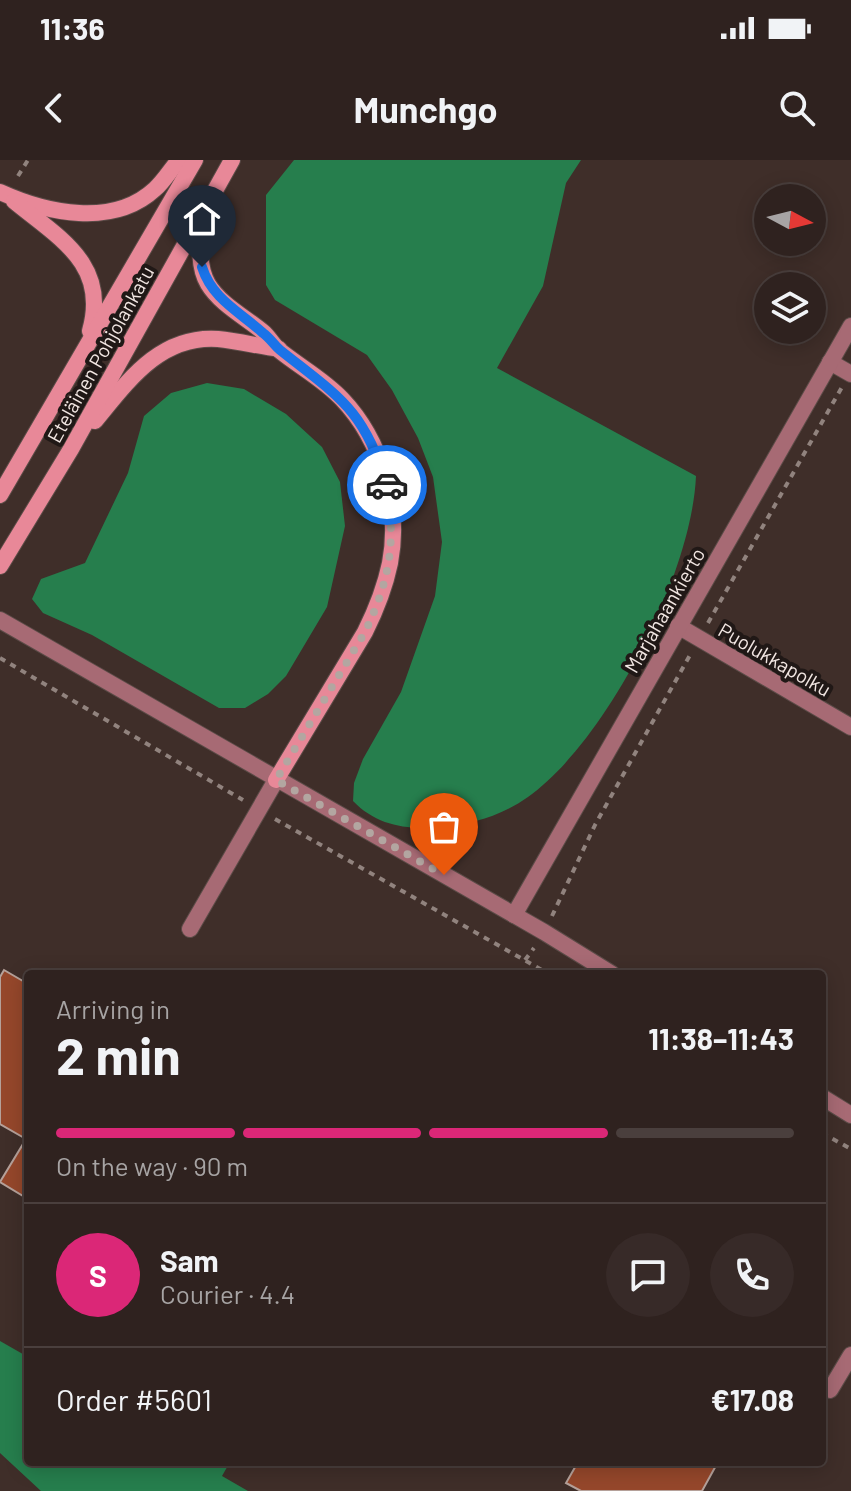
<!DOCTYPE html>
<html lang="en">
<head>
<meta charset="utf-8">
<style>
	body { margin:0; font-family:Barlow,sans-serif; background:#372a28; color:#f1f3f6; height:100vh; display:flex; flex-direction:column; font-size:30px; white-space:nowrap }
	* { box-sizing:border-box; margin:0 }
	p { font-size:26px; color:#a7a4a4 }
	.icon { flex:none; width:44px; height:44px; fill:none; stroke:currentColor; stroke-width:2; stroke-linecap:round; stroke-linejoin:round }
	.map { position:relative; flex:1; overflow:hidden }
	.details { position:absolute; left:24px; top:810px; width:802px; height:496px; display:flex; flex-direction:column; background:#2f221f; border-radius:8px; box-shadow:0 4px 20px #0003,0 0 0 2px #4a3f3d }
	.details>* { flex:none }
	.needle { width:52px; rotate:97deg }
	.controls { position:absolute; left:754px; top:24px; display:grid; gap:16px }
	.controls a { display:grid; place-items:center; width:72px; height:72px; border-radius:50%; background:#2f221f; box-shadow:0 4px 20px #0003,0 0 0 2px #4a3f3d; font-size:40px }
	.pin { position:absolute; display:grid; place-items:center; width:68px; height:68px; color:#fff; margin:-82px -34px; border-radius:50% 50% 50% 0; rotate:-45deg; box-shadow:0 0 8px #0007 }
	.pin .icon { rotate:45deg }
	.courier { position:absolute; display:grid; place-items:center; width:80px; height:80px; margin:-40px; border:6px solid #1a73e8; border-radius:50%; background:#fff; color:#222; box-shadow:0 2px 10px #0007 }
	.head em { font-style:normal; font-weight:700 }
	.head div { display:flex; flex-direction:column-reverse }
	.head { display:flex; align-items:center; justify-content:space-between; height:136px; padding:0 32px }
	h1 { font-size:52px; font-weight:700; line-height:60px }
	.bar { display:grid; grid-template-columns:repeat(4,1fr); gap:12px 8px; align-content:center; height:96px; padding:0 32px }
	.bar i { height:10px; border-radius:6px; background:#4a3f3d }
	.bar .on { background:#db2777 }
	.bar p { grid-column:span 4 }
	.line { display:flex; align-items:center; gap:20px; padding:0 32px; border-top:2px solid #4a3f3d }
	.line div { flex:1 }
	.round { display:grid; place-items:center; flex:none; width:84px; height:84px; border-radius:42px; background:#372a28 }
	.status { display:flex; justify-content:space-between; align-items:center; height:56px; padding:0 40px; background:#2f221f; direction:ltr }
	.status svg { height:22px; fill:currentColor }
	header { display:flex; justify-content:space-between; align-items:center; height:104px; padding:0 32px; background:#2f221f; font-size:36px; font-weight:700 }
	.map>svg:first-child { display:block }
</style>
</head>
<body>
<div class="status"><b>11:36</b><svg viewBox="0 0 49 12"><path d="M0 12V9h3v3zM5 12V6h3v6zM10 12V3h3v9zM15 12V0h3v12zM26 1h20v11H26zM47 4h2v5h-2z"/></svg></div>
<header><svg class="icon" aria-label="back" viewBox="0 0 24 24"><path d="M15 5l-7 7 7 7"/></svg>Munchgo<svg class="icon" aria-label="search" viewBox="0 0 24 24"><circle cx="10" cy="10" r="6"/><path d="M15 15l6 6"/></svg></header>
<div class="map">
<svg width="851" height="1331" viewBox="0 0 851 1331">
	<rect width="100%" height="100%" fill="#3f2e29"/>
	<g fill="#267e4d">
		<path d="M294,0H581L566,23L543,126L497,208L696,316C692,413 608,580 528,637C501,656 470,665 437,667C406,670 376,665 353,641L354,623L363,599L401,532L435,436L442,382L433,317L418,278L392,230L367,195L275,140L266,125V35Z"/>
		<polygon points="207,223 244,229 286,254 322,287 340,322 345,366 327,447 286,516 268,534 245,548 219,548 92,475 43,453 32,439 41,419 85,403 128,313 144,256 171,233"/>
		<polygon points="0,1181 28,1197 28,1302 230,1302 222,1316 248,1331 41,1331 0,1293"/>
	</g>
	<g fill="#95472b" stroke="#b5a19a" stroke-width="2">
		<polygon points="4,810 28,824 28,1039 0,1022 26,979 0,964 0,817"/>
		<polygon points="578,1302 718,1302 702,1331 581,1331 566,1323"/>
	</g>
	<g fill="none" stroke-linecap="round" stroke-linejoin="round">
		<defs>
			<g id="street">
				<polyline points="830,202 851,214"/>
				<polyline points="0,460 544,772 612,814"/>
				<polyline points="678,466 851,567"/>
				<polyline points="514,755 851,166"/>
				<polyline points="190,769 276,620"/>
				<polyline points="822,937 851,955"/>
				<polyline points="830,1230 851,1195"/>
			</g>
			<g id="secondary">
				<path d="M0,32C46,53 113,68 155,29C164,21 171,9 179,0"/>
				<path d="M14,41C59,78 109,104 90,171"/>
				<path d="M202,52C201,74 196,104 208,124C220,144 245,157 263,172C269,177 273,185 279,190C300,207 323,219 342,239C381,280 401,346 390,403C385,427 376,450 365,472L276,620"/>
				<path d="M95,261C128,221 160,175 218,179C238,181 258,186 279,189"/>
				<polyline points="0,335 195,0"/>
				<polyline points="0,406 71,289 232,0"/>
			</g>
		</defs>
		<use href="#street" stroke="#5b4b47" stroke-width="18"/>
		<use href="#secondary" stroke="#5b4b47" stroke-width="18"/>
		<g stroke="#91837e" stroke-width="4" stroke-dasharray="6 6" stroke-linecap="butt">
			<polyline points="18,16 28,0"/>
			<polyline points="708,463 842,227"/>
			<polyline points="0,498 243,640"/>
			<polyline points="275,659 549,814"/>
			<polyline points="552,756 595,665 690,495"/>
			<polyline points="525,800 534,788"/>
			<polyline points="822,973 851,989"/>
		</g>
		<use href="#street" stroke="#a76a74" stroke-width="16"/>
		<use href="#secondary" stroke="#e88898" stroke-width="16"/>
	</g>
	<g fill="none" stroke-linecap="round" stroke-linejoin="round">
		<path stroke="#b3a6a1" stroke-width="8" stroke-dasharray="0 14.4" d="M387,325C396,382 390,420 365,472L276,620L444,715"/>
		<path stroke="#1a73e8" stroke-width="10" d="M202,107C212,139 240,152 263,173C270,178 274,185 280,190C339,237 364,249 387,325"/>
	</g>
	<g text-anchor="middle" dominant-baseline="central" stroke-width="8" stroke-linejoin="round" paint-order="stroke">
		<g font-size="20" fill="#f1e6e2" stroke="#201816">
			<text transform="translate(100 194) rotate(-61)">Eteläinen Pohjolankatu</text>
			<text transform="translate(664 450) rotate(-60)">Marjahaankierto</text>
			<text transform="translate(775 499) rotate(30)">Puolukkapolku</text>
		</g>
	</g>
</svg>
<div class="controls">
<a><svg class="needle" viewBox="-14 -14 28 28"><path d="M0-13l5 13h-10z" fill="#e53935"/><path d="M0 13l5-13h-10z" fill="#a7a4a4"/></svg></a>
<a><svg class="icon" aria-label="layers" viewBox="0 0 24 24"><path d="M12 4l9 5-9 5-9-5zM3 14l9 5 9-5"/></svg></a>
</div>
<div class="pin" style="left:444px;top:715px;background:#ea580c"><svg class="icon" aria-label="bag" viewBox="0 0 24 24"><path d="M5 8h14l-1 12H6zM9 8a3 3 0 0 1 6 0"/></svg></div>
<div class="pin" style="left:202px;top:107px;background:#1f2937"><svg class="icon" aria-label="home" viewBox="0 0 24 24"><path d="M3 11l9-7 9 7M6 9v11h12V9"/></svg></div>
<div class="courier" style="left:387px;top:325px"><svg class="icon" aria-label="car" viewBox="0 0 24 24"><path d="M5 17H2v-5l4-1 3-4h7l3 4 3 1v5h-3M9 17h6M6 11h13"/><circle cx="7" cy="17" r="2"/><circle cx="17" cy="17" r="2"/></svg></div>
<section class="details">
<div class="head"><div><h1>2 min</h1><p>Arriving in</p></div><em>11:38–11:43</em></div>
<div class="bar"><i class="on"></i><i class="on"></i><i class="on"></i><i></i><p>On the way · 90 m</p></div>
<div class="line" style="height:144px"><b class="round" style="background:#db2777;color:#fff">S</b><div><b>Sam</b><p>Courier · 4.4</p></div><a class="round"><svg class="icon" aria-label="chat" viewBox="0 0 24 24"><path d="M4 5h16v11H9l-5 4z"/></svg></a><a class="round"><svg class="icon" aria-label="phone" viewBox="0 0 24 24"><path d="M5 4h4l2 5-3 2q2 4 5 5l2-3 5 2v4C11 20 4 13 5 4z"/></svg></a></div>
<div class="line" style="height:104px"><div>Order #5601</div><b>€17.08</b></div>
</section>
</div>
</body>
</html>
